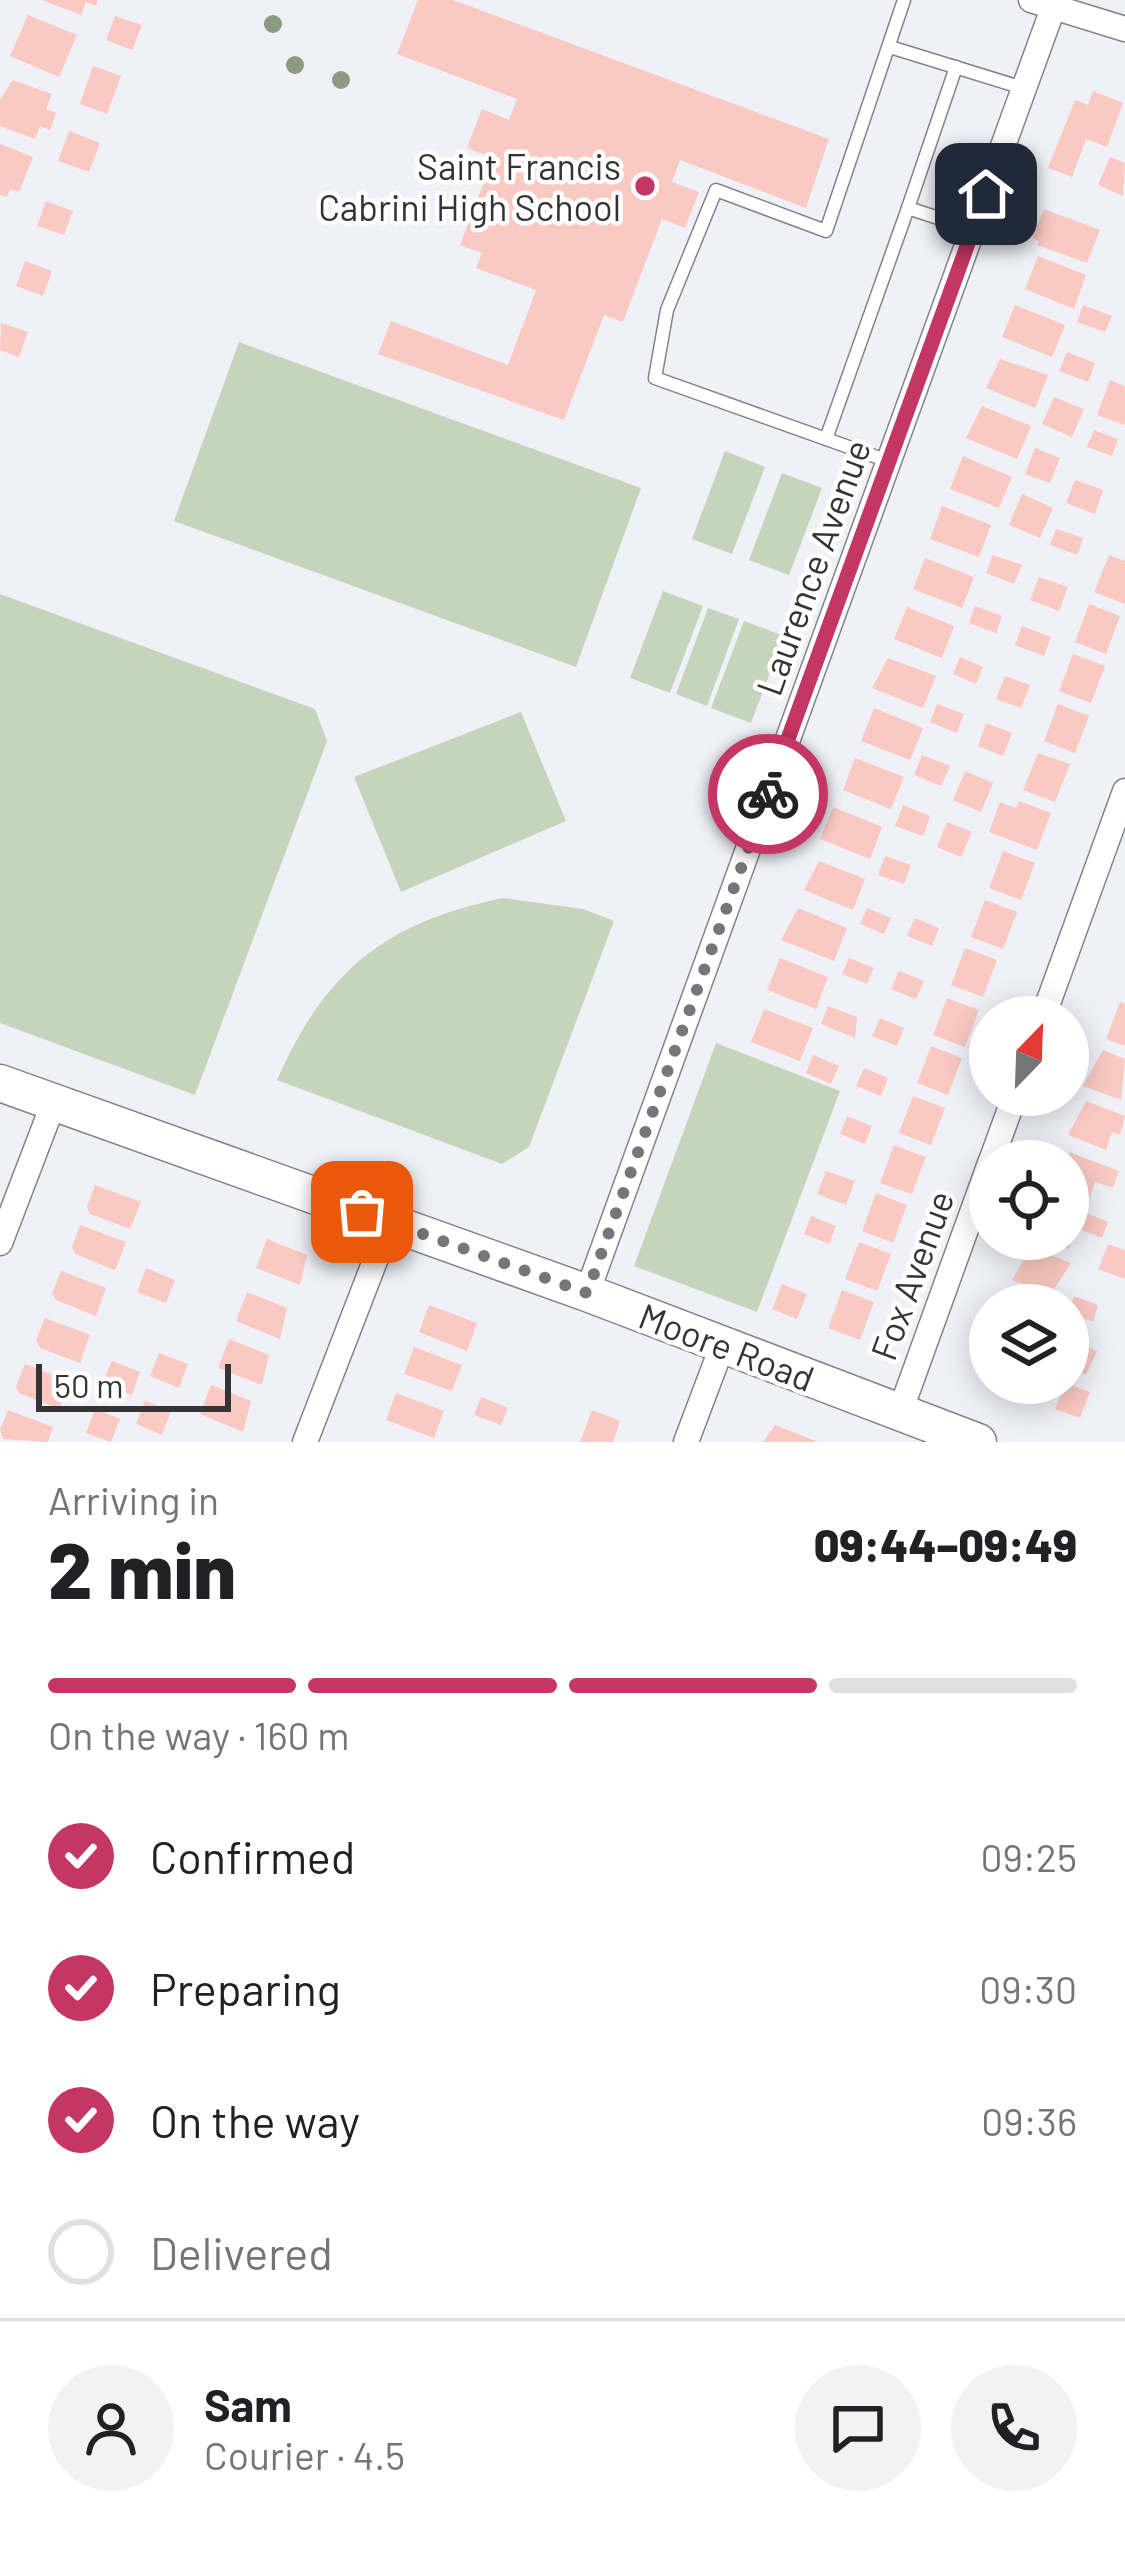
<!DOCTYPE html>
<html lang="en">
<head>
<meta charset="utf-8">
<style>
	body { margin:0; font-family:Barlow,sans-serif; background:#f2f2f2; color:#202124; height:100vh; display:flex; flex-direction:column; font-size:45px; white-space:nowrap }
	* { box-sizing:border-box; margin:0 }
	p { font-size:39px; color:#757577 }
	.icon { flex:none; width:66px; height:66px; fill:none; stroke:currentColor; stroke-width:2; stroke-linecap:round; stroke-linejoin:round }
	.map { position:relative; height:1442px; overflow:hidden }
	.panel { display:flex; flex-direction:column; background:#fff; flex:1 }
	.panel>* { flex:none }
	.needle { width:78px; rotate:23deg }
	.controls { position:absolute; left:969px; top:996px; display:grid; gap:24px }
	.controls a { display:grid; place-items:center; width:120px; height:120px; border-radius:50%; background:#fff; box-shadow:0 6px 30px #0003; font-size:60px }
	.scale { position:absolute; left:36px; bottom:30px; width:195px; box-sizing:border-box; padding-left:12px; border:6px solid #343437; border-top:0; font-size:33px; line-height:42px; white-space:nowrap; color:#343437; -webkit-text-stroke:9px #fff; paint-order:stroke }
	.pin { position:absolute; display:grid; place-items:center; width:102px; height:102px; color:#fff; margin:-51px; border-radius:24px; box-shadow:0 6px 18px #0006 }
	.courier { position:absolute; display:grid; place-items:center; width:120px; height:120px; margin:-60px; border:9px solid #c43663; border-radius:50%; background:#fff; color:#222; box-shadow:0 3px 15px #0007 }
	.head em { font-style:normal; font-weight:800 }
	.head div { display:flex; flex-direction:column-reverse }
	.head { display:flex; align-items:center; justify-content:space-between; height:204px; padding:0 48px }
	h1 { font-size:78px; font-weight:800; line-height:90px }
	.bar { display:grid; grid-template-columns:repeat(4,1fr); gap:18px 12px; align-content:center; height:144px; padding:0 48px }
	.bar i { height:15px; border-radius:9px; background:#e0e0e0 }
	.bar .active { background:#c43663 }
	.bar p { grid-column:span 4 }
	.line { display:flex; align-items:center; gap:30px; padding:0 48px; border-top:3px solid #e0e0e0 }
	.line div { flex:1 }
	.round { display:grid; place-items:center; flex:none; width:126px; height:126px; border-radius:63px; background:#f2f2f2 }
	ol { padding:0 48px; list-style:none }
	li { display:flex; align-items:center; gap:36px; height:132px }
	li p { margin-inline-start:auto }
	li .icon { padding:12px; border-radius:50%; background:#c43663; color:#fff; stroke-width:4 }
	li:last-child { color:#757577 }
	li i { width:66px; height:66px; border:6px solid #e0e0e0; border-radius:50% }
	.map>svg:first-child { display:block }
</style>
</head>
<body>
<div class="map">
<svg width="1125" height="1442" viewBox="0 0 1125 1442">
	<rect width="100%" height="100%" fill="#eff0f8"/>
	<g fill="#c5d5bc">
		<polygon points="239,342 641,488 576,667 174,521"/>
		<polygon points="725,451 765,467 732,554 692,539"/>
		<polygon points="782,473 822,488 789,575 749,560"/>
		<polygon points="663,591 703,606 670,693 630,678"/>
		<polygon points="0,594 315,709 327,741 195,1095 0,1023"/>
		<polygon points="708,608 739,619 707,706 676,694"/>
		<polygon points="744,621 784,636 751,723 711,708"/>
		<polygon points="521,712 566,821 401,892 354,777"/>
		<path d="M503,898L583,909L614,921L529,1147L502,1164L277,1080C326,970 384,923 503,898Z"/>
		<polygon points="716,1043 840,1091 757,1312 634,1266"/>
	</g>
	<g fill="#f9c9c2">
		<polygon points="42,0 98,0 96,6 86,2 81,15"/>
		<polygon points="418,0 453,0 829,139 806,208 680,160 672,182 699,192 685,228 662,219 623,322 604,315 564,420 378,354 391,321 508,365 536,290 476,268 482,253 460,245 493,158 467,148 482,109 509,120 517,99 397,54"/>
		<polygon points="28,15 77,35 59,77 10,56"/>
		<polygon points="115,16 142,25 132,50 106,40"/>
		<polygon points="93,66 121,76 107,114 80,104"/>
		<polygon points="13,80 52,94 46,109 56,113 50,130 40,126 35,139 0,126 0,100"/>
		<polygon points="1093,91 1123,103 1107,147 1086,139 1072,177 1048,168 1075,100 1088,105"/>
		<polygon points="69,131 100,143 89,172 58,161"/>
		<polygon points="0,144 33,157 19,192 10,189 7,197 0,195"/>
		<polygon points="1110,157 1125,163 1123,196 1098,185"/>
		<polygon points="46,201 73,211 64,235 37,226"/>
		<polygon points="1044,209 1100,230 1087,263 1037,245 1039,241 1032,238"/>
		<polygon points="1038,256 1086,275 1074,309 1025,289"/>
		<polygon points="25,261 52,271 43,296 16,286"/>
		<polygon points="1015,305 1065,325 1052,357 1002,337"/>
		<polygon points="1083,305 1112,316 1105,332 1077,322"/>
		<polygon points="1,323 28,332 19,357 0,350"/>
		<polygon points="1067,352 1095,363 1088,382 1059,371"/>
		<polygon points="1000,359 1048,375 1035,408 986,388"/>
		<polygon points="1110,380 1125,386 1125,425 1097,415"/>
		<polygon points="1054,397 1084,409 1072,437 1042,424"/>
		<polygon points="982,406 1031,426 1017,459 966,438"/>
		<polygon points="1094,430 1118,439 1112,456 1087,447"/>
		<polygon points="1035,448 1060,458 1050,483 1025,474"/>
		<polygon points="963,456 1012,477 999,508 950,489"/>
		<polygon points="1075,480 1103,490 1095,514 1066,503"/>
		<polygon points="1022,494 1053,508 1040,538 1009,525"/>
		<polygon points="942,506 991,525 979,557 930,539"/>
		<polygon points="1056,529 1083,538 1077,555 1050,545"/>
		<polygon points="993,555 1022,565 1014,584 986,573"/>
		<polygon points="1109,555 1125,561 1125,604 1094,592"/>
		<polygon points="925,558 974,577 962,608 913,589"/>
		<polygon points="1039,577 1068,587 1059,611 1030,600"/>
		<polygon points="1089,604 1120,616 1106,654 1075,642"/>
		<polygon points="975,606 1002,616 996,633 969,623"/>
		<polygon points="907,607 954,626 942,658 894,639"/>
		<polygon points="1022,626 1051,637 1044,656 1015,645"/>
		<polygon points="1073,654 1105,666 1091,703 1059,691"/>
		<polygon points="960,657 983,667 976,684 953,674"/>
		<polygon points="888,658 936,676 923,708 872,688"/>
		<polygon points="1005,676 1030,685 1021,708 996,699"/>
		<polygon points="937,704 964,714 957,733 930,722"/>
		<polygon points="1058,704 1089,716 1075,753 1044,741"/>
		<polygon points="874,708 923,728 910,760 861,741"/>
		<polygon points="986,723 1012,733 1003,756 978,746"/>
		<polygon points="1038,753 1070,764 1055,802 1023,790"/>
		<polygon points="922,755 950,766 941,786 914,775"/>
		<polygon points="855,758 904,777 891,809 843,790"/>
		<polygon points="965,771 993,783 981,812 953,800"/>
		<polygon points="1019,801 1051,813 1037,850 989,832 1000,802 1016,808"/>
		<polygon points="903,805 930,816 923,836 895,826"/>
		<polygon points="833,807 882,827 870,859 820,839"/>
		<polygon points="947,822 972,832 961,857 937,847"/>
		<polygon points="1003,851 1035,863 1021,900 989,888"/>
		<polygon points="885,856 911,865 904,884 878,875"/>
		<polygon points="819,861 865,879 853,910 804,890"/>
		<polygon points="985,900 1017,912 1003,949 971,937"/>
		<polygon points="798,908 847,928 834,961 781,940"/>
		<polygon points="867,908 891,918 884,934 860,924"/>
		<polygon points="915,918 939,928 932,946 907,936"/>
		<polygon points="965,948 997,960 983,997 951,985"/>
		<polygon points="780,958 828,977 816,1009 767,990"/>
		<polygon points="849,958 874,968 867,984 842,974"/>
		<polygon points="899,971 924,981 916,999 891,989"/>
		<polygon points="947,998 979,1010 965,1047 933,1035"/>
		<polygon points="1120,1002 1125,1004 1125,1046 1106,1039"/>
		<polygon points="828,1006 857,1017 855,1038 821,1024"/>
		<polygon points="764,1009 813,1028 800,1061 751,1042"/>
		<polygon points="880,1018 904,1028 897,1046 872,1036"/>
		<polygon points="931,1046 962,1058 948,1095 917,1083"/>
		<polygon points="1103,1050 1125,1059 1121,1100 1083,1086"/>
		<polygon points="813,1055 839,1066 831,1084 806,1073"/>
		<polygon points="864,1068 888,1078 881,1096 856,1086"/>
		<polygon points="913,1096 945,1108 931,1145 899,1133"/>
		<polygon points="1086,1101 1125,1116 1120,1135 1112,1132 1106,1150 1068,1135"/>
		<polygon points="847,1116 872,1126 865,1144 840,1134"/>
		<polygon points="894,1145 926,1157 912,1194 880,1183"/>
		<polygon points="1069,1152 1119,1171 1113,1188 1095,1182 1089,1200 1068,1192"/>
		<polygon points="826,1171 855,1181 846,1205 817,1194"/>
		<polygon points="95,1185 141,1202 130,1229 90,1214 87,1207"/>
		<polygon points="876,1193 907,1205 893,1243 862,1231"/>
		<polygon points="1068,1205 1108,1222 1102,1238 1076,1228 1069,1249 1050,1240 1068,1239"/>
		<polygon points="811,1216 836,1226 829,1244 804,1234"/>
		<polygon points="80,1225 126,1242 115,1270 75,1254 72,1247"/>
		<polygon points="267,1239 307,1255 300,1285 256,1268"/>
		<polygon points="859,1242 891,1254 877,1291 845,1279"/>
		<polygon points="1108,1244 1125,1250 1125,1279 1098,1269"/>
		<polygon points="1031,1247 1071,1263 1050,1295 1012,1280"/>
		<polygon points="146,1268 175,1280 166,1303 137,1292"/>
		<polygon points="61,1271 106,1288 96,1316 56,1300 52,1293"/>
		<polygon points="782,1284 807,1294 797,1319 772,1309"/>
		<polygon points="842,1290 874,1302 860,1340 828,1328"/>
		<polygon points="247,1292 287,1308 280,1339 236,1321"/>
		<polygon points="1074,1296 1098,1305 1093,1322 1068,1312"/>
		<polygon points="429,1305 477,1323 467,1351 419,1332"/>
		<polygon points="45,1318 90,1335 80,1363 40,1348 36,1340"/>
		<polygon points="1068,1338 1097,1351 1086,1375 1068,1367"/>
		<polygon points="229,1339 269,1355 262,1385 218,1368"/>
		<polygon points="414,1347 462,1365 452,1391 404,1374"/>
		<polygon points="159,1353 188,1364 179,1388 150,1376"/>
		<polygon points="112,1361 140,1372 132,1395 102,1384"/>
		<polygon points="25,1364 70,1381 59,1409 19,1393 16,1386"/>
		<polygon points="1066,1383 1090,1392 1080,1418 1055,1409"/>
		<polygon points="211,1385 251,1401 243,1432 200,1414"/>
		<polygon points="396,1393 444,1411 434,1438 386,1420"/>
		<polygon points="481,1397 508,1408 501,1425 474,1415"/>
		<polygon points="145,1401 171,1411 162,1435 136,1424"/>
		<polygon points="95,1409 120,1419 111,1442 86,1433"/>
		<polygon points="8,1410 53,1427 48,1442 3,1439 0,1430"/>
		<polygon points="592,1410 620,1421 613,1442 580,1442"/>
		<polygon points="775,1425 818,1442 763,1442"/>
	</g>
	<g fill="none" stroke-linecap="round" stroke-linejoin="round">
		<defs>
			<g id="lane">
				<polyline points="890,47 1023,88"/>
				<polyline points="908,208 956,67"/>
				<polyline points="826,439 908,208 972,229"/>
				<polyline points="888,461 655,378 667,310 716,190 826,231 904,0"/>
			</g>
			<g id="street">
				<polyline points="1031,0 1125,29"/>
				<polyline points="1043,1017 1125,791"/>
				<polyline points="991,1161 1015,1095"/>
				<polyline points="0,1243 54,1102"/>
				<polyline points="587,1293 1056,0"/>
				<polyline points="900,1412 990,1163"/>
				<polyline points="305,1442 390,1222"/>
				<polyline points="686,1442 723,1344"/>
			</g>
			<polyline id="secondary" points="0,1083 587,1293 978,1442"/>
		</defs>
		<use href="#lane" stroke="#83848b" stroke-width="15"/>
		<use href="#street" stroke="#83848b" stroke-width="27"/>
		<use href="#secondary" stroke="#83848b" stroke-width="39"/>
		<use href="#lane" stroke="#fff" stroke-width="12"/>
		<use href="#street" stroke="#fff" stroke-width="24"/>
		<use href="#secondary" stroke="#fff" stroke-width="36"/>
	</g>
	<g fill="#8a9b82">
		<circle cx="273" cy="24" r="9"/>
		<circle cx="295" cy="65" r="9"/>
		<circle cx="341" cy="80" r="9"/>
	</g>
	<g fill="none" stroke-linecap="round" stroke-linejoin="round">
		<polyline stroke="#75767b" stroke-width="12" stroke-dasharray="0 21.6" points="362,1212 587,1293 768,794"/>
		<polyline stroke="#c43663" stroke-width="15" points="768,794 986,194"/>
	</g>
	<circle fill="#c43663" stroke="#fff" stroke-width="4.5" cx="645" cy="186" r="12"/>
	<g text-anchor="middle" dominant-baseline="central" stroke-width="9" stroke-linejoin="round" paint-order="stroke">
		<g font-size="36" fill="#343437" stroke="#fff" text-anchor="end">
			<text x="621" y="165">Saint Francis<tspan x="621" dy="41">Cabrini High School</tspan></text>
		</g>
		<g font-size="36" fill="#343437" stroke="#fff">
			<text transform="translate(812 567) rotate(-70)">Laurence Avenue</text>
			<text transform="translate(911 1275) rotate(-70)">Fox Avenue</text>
			<text transform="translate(727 1346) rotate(21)">Moore Road</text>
		</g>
	</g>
</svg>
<div class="controls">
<a><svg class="needle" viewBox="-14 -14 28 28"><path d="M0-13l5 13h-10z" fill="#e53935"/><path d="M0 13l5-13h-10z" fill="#757577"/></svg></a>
<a><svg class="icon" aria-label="locate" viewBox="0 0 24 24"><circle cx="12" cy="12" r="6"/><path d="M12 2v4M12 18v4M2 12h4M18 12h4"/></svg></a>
<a><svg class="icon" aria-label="layers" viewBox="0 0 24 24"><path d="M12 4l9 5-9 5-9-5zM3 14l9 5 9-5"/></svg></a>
</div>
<div class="scale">50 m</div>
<div class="pin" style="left:362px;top:1212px;background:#ea580c"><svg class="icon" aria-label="bag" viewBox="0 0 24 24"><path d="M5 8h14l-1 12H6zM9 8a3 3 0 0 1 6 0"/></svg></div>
<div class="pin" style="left:986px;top:194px;background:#1f2937"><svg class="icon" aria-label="home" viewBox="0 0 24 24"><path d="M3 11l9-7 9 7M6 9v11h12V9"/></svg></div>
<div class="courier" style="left:768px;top:794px"><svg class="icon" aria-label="bike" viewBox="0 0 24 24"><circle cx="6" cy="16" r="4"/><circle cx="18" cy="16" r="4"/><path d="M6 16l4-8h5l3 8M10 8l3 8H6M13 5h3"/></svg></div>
</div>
<section class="panel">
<div class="head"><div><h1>2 min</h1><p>Arriving in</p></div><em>09:44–09:49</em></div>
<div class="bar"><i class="active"></i><i class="active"></i><i class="active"></i><i></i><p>On the way · 160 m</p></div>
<ol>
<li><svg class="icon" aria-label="check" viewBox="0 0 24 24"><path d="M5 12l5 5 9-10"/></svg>Confirmed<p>09:25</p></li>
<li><svg class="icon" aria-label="check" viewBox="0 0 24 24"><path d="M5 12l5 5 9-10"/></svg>Preparing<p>09:30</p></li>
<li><svg class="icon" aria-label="check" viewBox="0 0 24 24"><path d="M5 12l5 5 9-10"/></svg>On the way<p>09:36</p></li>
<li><i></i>Delivered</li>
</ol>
<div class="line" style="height:216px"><a class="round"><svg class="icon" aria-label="person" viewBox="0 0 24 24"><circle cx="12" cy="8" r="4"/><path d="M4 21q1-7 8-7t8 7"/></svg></a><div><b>Sam</b><p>Courier · 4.5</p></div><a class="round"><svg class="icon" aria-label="chat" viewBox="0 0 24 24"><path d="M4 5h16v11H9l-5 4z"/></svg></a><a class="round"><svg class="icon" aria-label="phone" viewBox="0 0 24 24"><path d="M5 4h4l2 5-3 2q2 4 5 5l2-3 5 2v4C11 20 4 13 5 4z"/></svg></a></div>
</section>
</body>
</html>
